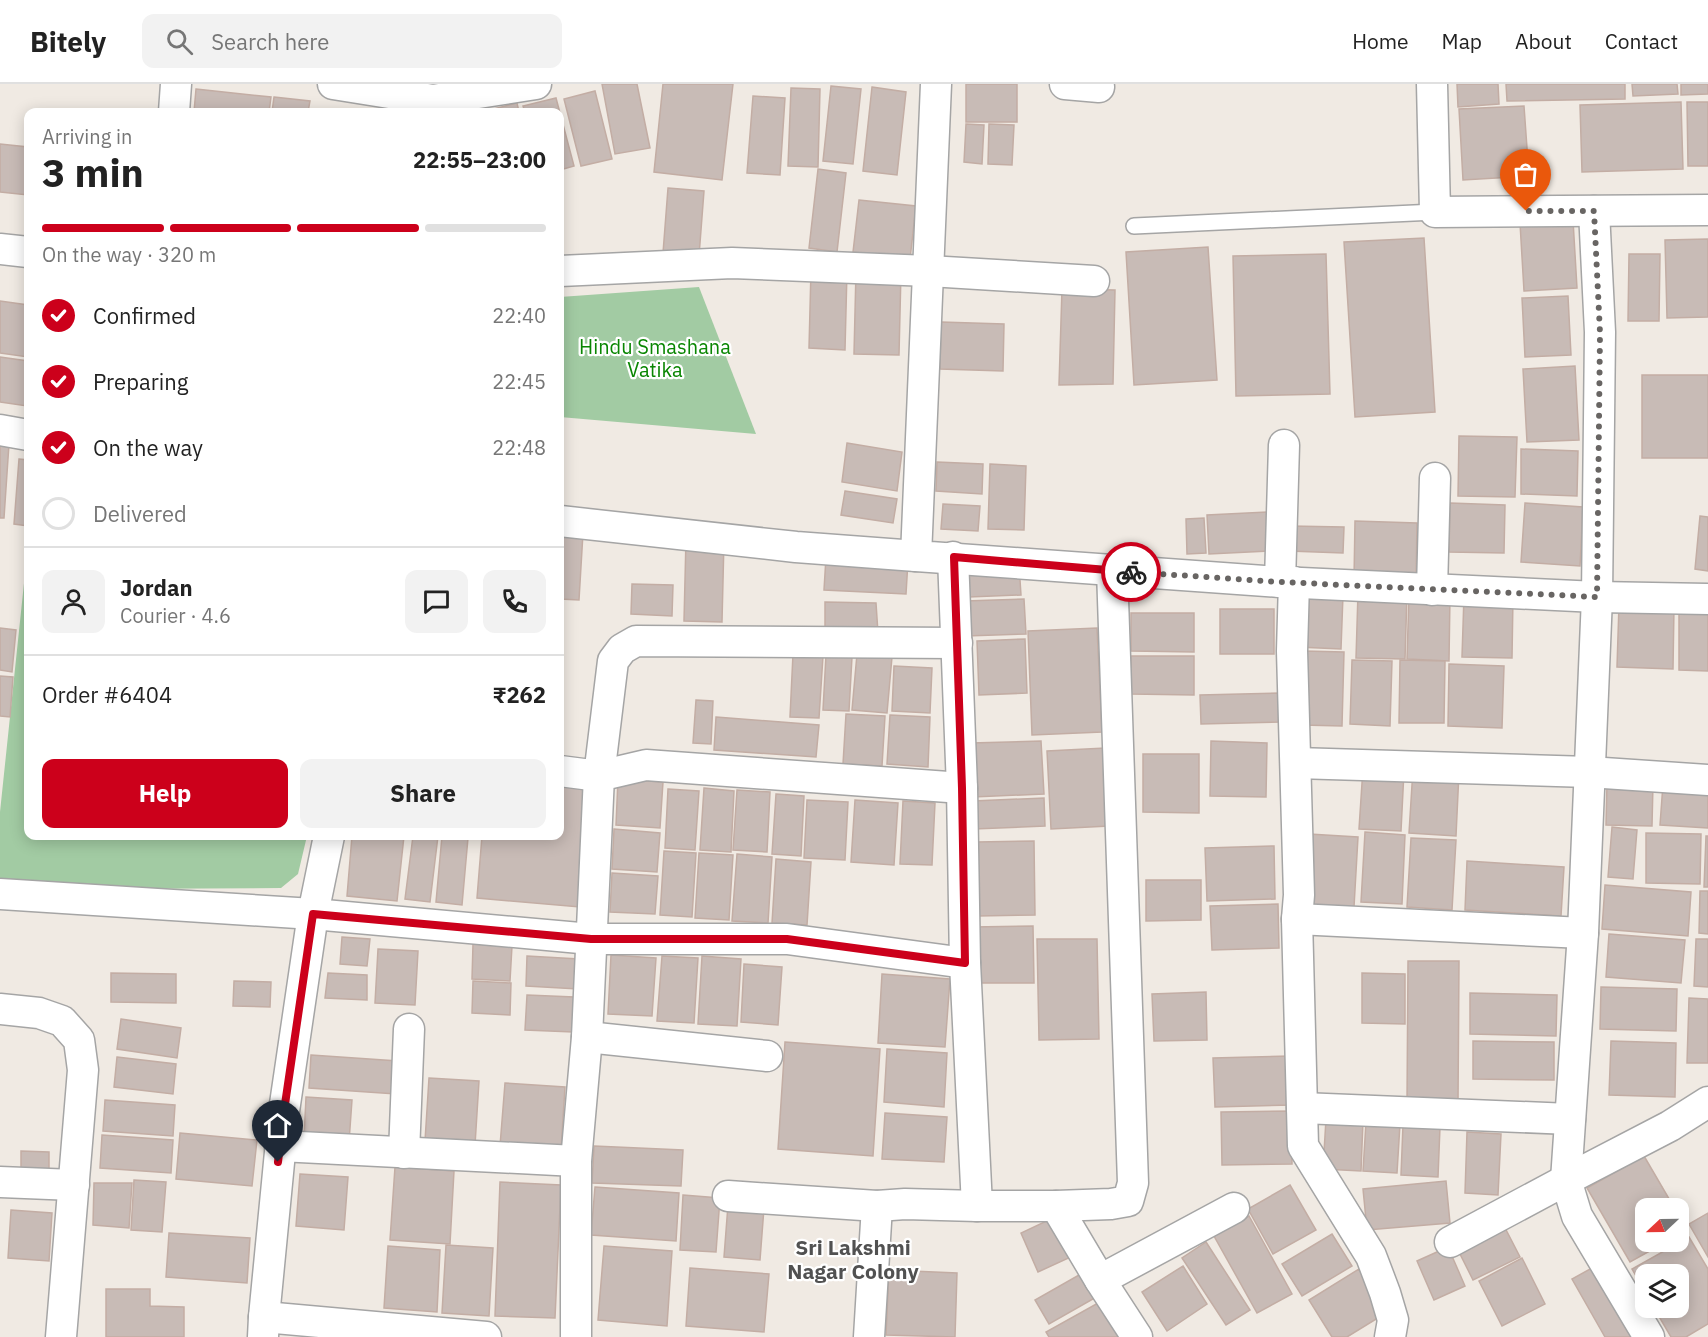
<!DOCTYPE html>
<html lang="en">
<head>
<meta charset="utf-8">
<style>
	body { margin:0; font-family:"IBM Plex Sans",sans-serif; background:#f2f2f2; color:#222; height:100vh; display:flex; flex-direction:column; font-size:22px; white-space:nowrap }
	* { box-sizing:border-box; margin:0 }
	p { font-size:20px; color:#767676 }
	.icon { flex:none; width:33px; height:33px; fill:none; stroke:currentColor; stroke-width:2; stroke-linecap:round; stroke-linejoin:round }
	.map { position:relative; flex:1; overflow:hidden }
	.details { position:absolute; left:24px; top:24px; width:540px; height:732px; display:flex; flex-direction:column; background:#fff; border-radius:12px; box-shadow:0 3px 15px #0003 }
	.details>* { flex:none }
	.needle { width:39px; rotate:248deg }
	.buttons { position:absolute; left:1635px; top:1114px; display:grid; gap:12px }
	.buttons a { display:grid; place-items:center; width:54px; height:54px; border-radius:12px; background:#fff; box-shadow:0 3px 15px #0003; font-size:30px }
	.pin { position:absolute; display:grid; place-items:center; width:51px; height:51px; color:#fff; margin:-62px -26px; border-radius:50% 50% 50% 0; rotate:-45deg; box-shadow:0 0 6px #0007 }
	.pin .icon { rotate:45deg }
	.courier { position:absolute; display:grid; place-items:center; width:60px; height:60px; margin:-30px; border:4px solid #cc001b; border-radius:50%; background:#fff; color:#222; box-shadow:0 2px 8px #0007 }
	.overview em { font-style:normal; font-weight:700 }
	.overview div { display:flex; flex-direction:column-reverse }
	.overview { display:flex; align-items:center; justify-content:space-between; height:102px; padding:0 18px }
	h1 { font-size:39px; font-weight:700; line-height:45px }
	.bar { display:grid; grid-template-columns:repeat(4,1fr); gap:9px 6px; align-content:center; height:72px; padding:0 18px }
	.bar i { height:8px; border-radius:4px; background:#e0e0e0 }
	.bar .on { background:#cc001b }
	.bar p { grid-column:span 4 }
	.line { display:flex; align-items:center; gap:15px; padding:0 18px; border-top:2px solid #e0e0e0 }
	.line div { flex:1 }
	.round { display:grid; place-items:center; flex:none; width:63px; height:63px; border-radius:12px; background:#f2f2f2 }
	ol { padding:0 18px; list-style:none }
	li { display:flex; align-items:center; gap:18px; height:66px }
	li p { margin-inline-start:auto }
	li .icon { padding:6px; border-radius:50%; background:#cc001b; color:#fff; stroke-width:4 }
	li:last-child { color:#767676 }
	li i { width:33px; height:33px; border:3px solid #e0e0e0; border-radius:50% }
	.button { display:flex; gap:12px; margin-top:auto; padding:12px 18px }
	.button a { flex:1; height:69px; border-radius:12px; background:#cc001b; color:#fff; font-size:24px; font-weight:700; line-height:69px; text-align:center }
	.button a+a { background:#f2f2f2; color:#222 }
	header { display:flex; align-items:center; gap:36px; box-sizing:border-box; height:84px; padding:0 30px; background:#fff; border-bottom:2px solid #e0e0e0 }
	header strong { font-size:28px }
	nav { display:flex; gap:33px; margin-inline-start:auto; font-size:21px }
	.search { width:420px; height:54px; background:#f2f2f2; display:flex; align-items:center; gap:15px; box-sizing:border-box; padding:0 21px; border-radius:12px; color:#767676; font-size:22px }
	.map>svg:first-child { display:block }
</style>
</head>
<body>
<header>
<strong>Bitely</strong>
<div class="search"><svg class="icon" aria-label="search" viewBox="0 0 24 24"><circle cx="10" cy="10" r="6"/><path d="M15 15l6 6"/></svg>Search here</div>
<nav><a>Home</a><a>Map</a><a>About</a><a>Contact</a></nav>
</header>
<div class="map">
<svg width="1708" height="1253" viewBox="0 0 1708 1253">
	<rect width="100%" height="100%" fill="#f0eae3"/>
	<g fill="#a2cba3">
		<polygon points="699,203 756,350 560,333 560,213"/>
		<polygon points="28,461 28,752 307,752 298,790 281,804 92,805 0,796 0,728"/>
	</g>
	<g fill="#c8bbb6" stroke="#c3ada4" stroke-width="1.5">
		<polygon points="602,0 637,0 650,64 615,70"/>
		<polygon points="663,0 733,0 722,96 654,88"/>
		<rect x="966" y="0" width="51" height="38"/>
		<polygon points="1457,0 1498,0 1499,20 1458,23"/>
		<polygon points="1506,0 1625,0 1625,15 1507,17"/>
		<polygon points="1632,0 1677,0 1678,10 1633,12"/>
		<polygon points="1681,0 1708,0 1708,10 1681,11"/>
		<polygon points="831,2 861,5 853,80 823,77"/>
		<polygon points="872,3 906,8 897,91 863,87"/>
		<polygon points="791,4 820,5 818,83 788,82"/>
		<polygon points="196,5 271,13 269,28 194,28"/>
		<polygon points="595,7 612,75 581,82 564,15"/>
		<polygon points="753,12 785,14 780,91 747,89"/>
		<polygon points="274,13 310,17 308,28 272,28"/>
		<polygon points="556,14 574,82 560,86 560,28 525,28 523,22"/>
		<polygon points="1681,18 1683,85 1582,88 1580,21"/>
		<polygon points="1687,18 1708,18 1708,82 1688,82"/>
		<polygon points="517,19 519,28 482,28"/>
		<polygon points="1524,22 1529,92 1463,96 1459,25"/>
		<polygon points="966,40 984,41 982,80 964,78"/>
		<polygon points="989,40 1014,41 1012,81 988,80"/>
		<polygon points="0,60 28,63 28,111 0,108"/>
		<polygon points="818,85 846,89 837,168 809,164"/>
		<polygon points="668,104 704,107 699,172 663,169"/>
		<polygon points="859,116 916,122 910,175 853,168"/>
		<polygon points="1573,136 1577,204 1524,207 1520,139"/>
		<polygon points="1424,154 1435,328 1355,333 1344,158"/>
		<polygon points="1708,155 1708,233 1667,234 1665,156"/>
		<polygon points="1208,163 1217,296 1134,301 1126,168"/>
		<polygon points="1326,170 1330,310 1236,312 1233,172"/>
		<polygon points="1629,170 1660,170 1659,237 1628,237"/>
		<polygon points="811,186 847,187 845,266 809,264"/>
		<polygon points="856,187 901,188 899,271 854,270"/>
		<polygon points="1062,205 1115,206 1113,300 1059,301"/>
		<polygon points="1568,212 1571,271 1525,273 1522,214"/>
		<polygon points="0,217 28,221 28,273 0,269"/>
		<polygon points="941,238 1004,240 1003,287 940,285"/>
		<polygon points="0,273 28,277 28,311 27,322 0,318"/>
		<polygon points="1575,282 1579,356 1527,358 1523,285"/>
		<rect x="1642" y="291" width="66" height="83"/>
		<polygon points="1459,352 1517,353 1515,413 1458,412"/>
		<polygon points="0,359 9,360 4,434 0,434"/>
		<polygon points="847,359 902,368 897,407 842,398"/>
		<polygon points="1521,365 1578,367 1577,412 1521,410"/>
		<polygon points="19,375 28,376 28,442 14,440"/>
		<polygon points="937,378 983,380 982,410 936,407"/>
		<polygon points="990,380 1026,382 1024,446 988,445"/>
		<polygon points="845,407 897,415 893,439 841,431"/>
		<polygon points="1450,419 1505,421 1504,469 1449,468"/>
		<polygon points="1525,419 1583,423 1580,482 1521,478"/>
		<polygon points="943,420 980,422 978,447 941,445"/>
		<polygon points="1267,428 1269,467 1209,470 1207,431"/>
		<polygon points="1700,432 1708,433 1708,487 1695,485"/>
		<polygon points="1204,434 1206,469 1187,470 1186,435"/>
		<polygon points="1355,437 1417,439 1416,497 1354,495"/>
		<polygon points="1290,442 1344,443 1343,469 1289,467"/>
		<polygon points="560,447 583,449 579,516 560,515"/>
		<polygon points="686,455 724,456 722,538 684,537"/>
		<polygon points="826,473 908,477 906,510 824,506"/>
		<polygon points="1019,481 1021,511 969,513 967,483"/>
		<polygon points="632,500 673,501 672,532 631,530"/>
		<polygon points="1358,509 1407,510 1405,575 1356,574"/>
		<polygon points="1299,510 1343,511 1341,565 1297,563"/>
		<polygon points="1409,511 1450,512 1449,577 1407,575"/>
		<polygon points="1464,512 1513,513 1512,574 1462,573"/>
		<polygon points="1024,515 1026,550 966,552 965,517"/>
		<polygon points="825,518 876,519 878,549 825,547"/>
		<polygon points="1619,521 1674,523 1673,585 1617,583"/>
		<polygon points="1679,522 1708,523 1708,587 1679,586"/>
		<rect x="1220" y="525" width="54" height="45"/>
		<polygon points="1131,529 1194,529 1194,568 1131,567"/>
		<polygon points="0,544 16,546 12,588 0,586"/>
		<polygon points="1097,544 1102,648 1032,651 1028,547"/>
		<polygon points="1025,555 1027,609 979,611 977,557"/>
		<polygon points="1304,567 1344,568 1342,642 1302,641"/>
		<polygon points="793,570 823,572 819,634 790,633"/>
		<polygon points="857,570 892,573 887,629 852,626"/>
		<polygon points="826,571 852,573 849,627 823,626"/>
		<polygon points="1131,572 1194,572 1194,611 1131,610"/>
		<polygon points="1352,576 1392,577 1390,642 1350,640"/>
		<polygon points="1400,576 1445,577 1444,639 1399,639"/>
		<polygon points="1449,580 1504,582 1502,644 1448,642"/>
		<polygon points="894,582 932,584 930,629 892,627"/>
		<polygon points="0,592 13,593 10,633 0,632"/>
		<polygon points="1279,609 1280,638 1201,640 1200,611"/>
		<polygon points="696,616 713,617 711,660 693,659"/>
		<polygon points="846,630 885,632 882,682 843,680"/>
		<polygon points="890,631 930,633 928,683 887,680"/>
		<polygon points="716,633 819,641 816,673 714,666"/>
		<polygon points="1041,657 1044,710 973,713 971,659"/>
		<polygon points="1211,657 1267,659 1266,713 1210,712"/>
		<polygon points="1105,664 1109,742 1051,745 1047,667"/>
		<polygon points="1143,670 1199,670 1199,729 1143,728"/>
		<polygon points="1363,684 1404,687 1401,747 1359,745"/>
		<polygon points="1413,685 1459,688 1456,752 1409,749"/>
		<polygon points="618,695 663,698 660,744 616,741"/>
		<polygon points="1607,699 1653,700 1652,742 1606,741"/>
		<polygon points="1663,700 1708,703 1708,744 1660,741"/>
		<polygon points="560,701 590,704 580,823 477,814 482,752 560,752"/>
		<polygon points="704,704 734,707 731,768 700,766"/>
		<polygon points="668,705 699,707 695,766 665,764"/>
		<polygon points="737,706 770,708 767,768 733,766"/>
		<polygon points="776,710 804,712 801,772 772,770"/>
		<polygon points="1044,714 1045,742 974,745 973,717"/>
		<polygon points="807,716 848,718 845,776 804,774"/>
		<polygon points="855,716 898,719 894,781 851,778"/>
		<polygon points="903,717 935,719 932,781 900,780"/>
		<polygon points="1612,743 1637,746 1633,795 1608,793"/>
		<polygon points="614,745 660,749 657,788 612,785"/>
		<polygon points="1365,748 1405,751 1402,820 1361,818"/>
		<polygon points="1646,749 1701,750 1700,800 1646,799"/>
		<polygon points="1309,750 1358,753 1354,823 1305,821"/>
		<polygon points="352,752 404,752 397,817 347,812"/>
		<polygon points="413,752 438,752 430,818 405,815"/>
		<polygon points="442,752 468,754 462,821 436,818"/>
		<polygon points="1706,752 1708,752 1708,803 1704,803"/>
		<polygon points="1411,754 1456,756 1452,826 1407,823"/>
		<polygon points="1034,757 1035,831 978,832 977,758"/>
		<polygon points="1274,762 1275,815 1207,817 1205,764"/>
		<polygon points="664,767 696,769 692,833 660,831"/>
		<polygon points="699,769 733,771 729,836 695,834"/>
		<polygon points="737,770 772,773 768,839 732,837"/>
		<polygon points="776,775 811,778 807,841 772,839"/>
		<polygon points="1467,777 1564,783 1561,832 1465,826"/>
		<polygon points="612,789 658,792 655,830 610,828"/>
		<polygon points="1146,796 1201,796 1201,836 1146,837"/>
		<polygon points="1605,801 1691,808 1688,852 1602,845"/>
		<polygon points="1700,807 1708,807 1708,850 1699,849"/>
		<polygon points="1278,820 1279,864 1212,866 1210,822"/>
		<polygon points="1033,842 1034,899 972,899 972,843"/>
		<polygon points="1609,850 1685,856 1681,899 1606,893"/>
		<polygon points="342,853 370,855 367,882 340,880"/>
		<polygon points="1037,855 1097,855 1099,955 1039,956"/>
		<polygon points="1696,855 1708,855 1708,903 1694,902"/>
		<polygon points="473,860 512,862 510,897 472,895"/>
		<polygon points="378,865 418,867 415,921 375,919"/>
		<polygon points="611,871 656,874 652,932 608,930"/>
		<polygon points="527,872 579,875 578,905 526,902"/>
		<polygon points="662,872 698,874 694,939 657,937"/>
		<polygon points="702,872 741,875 737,942 698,940"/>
		<polygon points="1408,877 1459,877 1458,1020 1407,1019"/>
		<polygon points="744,880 782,883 778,941 741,938"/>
		<polygon points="111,889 176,890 176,919 111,918"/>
		<polygon points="328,889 367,891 367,916 325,914"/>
		<polygon points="1362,889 1405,890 1405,940 1362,939"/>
		<polygon points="882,890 950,895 945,963 878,959"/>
		<polygon points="234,897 271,898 270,923 233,922"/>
		<polygon points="473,897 511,899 510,931 472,929"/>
		<polygon points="1601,903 1677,905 1676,947 1600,945"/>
		<polygon points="1206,908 1207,956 1154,957 1152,910"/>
		<polygon points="1470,909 1557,911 1556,952 1470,950"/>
		<polygon points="527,911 574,913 573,948 525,946"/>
		<polygon points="1689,914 1708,915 1708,979 1687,979"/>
		<polygon points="121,935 181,944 177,974 117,965"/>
		<polygon points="1473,957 1554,958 1554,996 1473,995"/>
		<polygon points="1611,957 1676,959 1675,1013 1609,1011"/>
		<polygon points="785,958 880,965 873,1072 778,1065"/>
		<polygon points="887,965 947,969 944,1023 884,1018"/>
		<polygon points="311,971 398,977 396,1010 309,1004"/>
		<polygon points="1290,972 1292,1021 1215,1023 1213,974"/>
		<polygon points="117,973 176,980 173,1010 114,1003"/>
		<polygon points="429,994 479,997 475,1061 425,1057"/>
		<polygon points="505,999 565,1003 561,1066 500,1062"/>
		<polygon points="306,1013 352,1016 349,1058 304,1055"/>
		<polygon points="105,1016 175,1021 173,1052 103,1047"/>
		<polygon points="1291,1027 1292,1080 1222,1081 1221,1028"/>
		<polygon points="885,1029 947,1033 944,1078 882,1075"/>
		<polygon points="1326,1035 1363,1037 1361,1087 1323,1085"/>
		<polygon points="1366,1038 1400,1040 1397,1089 1363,1087"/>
		<polygon points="1403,1041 1440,1043 1438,1093 1401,1091"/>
		<polygon points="1467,1048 1501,1050 1498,1111 1465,1109"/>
		<polygon points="180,1049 257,1056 252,1102 176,1095"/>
		<polygon points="102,1051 173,1056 171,1089 100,1084"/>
		<polygon points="594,1062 683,1066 681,1102 592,1099"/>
		<polygon points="21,1067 49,1068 49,1088 21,1087"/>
		<polygon points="1644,1072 1675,1125 1646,1125 1646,1158 1666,1158 1630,1178 1587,1104"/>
		<polygon points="395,1083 454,1087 450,1160 390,1156"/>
		<polygon points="300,1090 348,1093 344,1146 296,1142"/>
		<polygon points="134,1096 166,1098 162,1148 131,1146"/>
		<polygon points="1446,1097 1450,1139 1367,1146 1363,1105"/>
		<polygon points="500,1098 561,1101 555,1234 495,1232"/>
		<polygon points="94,1099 132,1099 129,1144 93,1141"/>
		<polygon points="1290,1101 1316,1146 1273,1170 1248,1125"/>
		<polygon points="595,1103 679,1109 676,1157 591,1151"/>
		<polygon points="683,1111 720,1114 716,1168 680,1166"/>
		<polygon points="728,1121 764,1124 760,1176 724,1173"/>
		<polygon points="11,1126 52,1129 49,1177 8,1174"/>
		<polygon points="1708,1129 1708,1173 1689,1140"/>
		<polygon points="1249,1132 1292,1210 1257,1229 1214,1152"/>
		<polygon points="1055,1133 1073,1172 1038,1188 1021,1149"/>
		<polygon points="1502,1138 1520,1173 1473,1196 1456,1162"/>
		<polygon points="169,1149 250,1154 247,1199 166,1193"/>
		<polygon points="1332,1150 1352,1182 1302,1212 1282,1180"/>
		<polygon points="1689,1153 1708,1185 1708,1240 1686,1253 1671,1253 1654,1224 1678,1224 1678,1191 1646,1191 1646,1209 1632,1185"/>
		<polygon points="1206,1158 1250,1226 1226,1241 1182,1174"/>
		<polygon points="446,1161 493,1164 489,1232 442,1229"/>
		<polygon points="388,1162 440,1166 437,1228 384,1224"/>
		<polygon points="604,1162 672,1167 667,1242 598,1236"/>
		<polygon points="1448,1163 1465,1202 1434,1216 1417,1177"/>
		<polygon points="1522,1174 1545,1220 1502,1242 1479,1197"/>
		<polygon points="1601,1179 1642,1253 1605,1253 1572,1195"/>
		<polygon points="1183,1182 1207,1220 1167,1247 1142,1208"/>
		<polygon points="690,1184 769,1190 764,1248 686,1242"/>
		<polygon points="1359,1185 1386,1229 1347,1253 1332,1253 1309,1216"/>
		<polygon points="889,1186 957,1189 955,1253 886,1251"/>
		<polygon points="1086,1187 1100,1211 1049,1240 1035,1216"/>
		<polygon points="106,1205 150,1205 150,1222 184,1223 184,1253 106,1253"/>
		<polygon points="1107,1214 1128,1253 1049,1253 1046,1248"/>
	</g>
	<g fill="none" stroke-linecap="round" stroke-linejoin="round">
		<defs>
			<polyline id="lane" points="1134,142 1435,128"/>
			<g id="street">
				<polyline points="333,0 433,16 536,0"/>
				<polyline points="936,0 916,472 1280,498 1597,513 1708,515"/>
				<polyline points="1065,0 1099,3"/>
				<polyline points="1432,0 1435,128 1708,126"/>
				<polyline points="174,28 176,0"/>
				<polyline points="1594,127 1600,248 1597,513 1583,849 1566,1096 1577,1132 1649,1253"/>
				<polyline points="0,165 28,168"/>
				<polyline points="560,187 732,179 929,187 1094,197"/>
				<polyline points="0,346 28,351"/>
				<polyline points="560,437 796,463 916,472"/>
				<polyline points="953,473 962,704 965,879 977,1122"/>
				<polyline points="1280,498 1284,361"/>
				<polyline points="1294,498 1292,567 1299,811 1297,835 1303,1062 1371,1172 1385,1209 1393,1236 1390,1253"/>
				<polyline points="1432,506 1435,394"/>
				<polyline points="1296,679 1589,688 1708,696"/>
				<polyline points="560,687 599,692 613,577 622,565 636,557 957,559"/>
				<polyline points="0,810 313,830 591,855 787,855 965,879"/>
				<polyline points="1297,835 1583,849"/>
				<polyline points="0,925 39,929 62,937 79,956 83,986 61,1253"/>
				<polyline points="587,953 767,972"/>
				<polyline points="1302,1024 1570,1035"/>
				<polyline points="280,1062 576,1077"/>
				<polyline points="404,1069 409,945"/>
				<polyline points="0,1098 74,1101"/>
				<polyline points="728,1112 877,1122 905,1120 977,1122 1056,1122 1111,1120 1128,1117 1133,1099 1112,486"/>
				<polyline points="1056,1122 1100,1196 1137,1253"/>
				<polyline points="1450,1158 1566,1096 1670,1042 1708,1018"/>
				<polyline points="1100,1196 1234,1124"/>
				<polyline points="264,1233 486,1253"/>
				<polyline points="263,1253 264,1233 284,1027 313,830 329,752"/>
				<polyline points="576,1253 576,1077 587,953 599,692 646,681 962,704"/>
				<polyline points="869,1253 877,1122"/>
			</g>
		</defs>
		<use href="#lane" stroke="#a5a5a5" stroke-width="18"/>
		<use href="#street" stroke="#a5a5a5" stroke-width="33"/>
		<use href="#lane" stroke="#fff" stroke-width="15"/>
		<use href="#street" stroke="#fff" stroke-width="30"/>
	</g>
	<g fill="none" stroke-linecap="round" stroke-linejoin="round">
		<polyline stroke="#686563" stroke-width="6" stroke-dasharray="0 10.8" points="1131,488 1280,498 1597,513 1600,249 1594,127 1526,127"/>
		<polyline stroke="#cc001b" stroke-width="8" points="278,1078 284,1027 313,830 591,855 787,855 965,879 962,704 954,473 1131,488"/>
	</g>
	<g text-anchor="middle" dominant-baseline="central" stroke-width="4.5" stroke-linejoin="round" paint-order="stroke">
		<g font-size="20" fill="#098602" stroke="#fff">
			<text x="655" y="262">Hindu Smashana<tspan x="655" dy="23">Vatika</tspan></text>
		</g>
		<g font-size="21" font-weight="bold" fill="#515151" stroke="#fff">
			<text x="853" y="1163">Sri Lakshmi<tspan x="853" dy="24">Nagar Colony</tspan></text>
		</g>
	</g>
</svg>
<div class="buttons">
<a><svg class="needle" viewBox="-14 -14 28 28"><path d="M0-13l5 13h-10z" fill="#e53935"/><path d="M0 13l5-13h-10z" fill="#767676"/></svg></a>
<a><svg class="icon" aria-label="layers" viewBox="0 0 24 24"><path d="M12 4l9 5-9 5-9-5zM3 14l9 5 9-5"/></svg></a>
</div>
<div class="pin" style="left:1526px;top:127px;background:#ea580c"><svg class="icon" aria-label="bag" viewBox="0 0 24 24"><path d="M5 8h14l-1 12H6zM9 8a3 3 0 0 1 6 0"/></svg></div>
<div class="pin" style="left:278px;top:1078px;background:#1f2937"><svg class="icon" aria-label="home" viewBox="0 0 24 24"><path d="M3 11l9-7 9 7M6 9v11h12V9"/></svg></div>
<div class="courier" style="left:1131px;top:488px"><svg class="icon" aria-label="bike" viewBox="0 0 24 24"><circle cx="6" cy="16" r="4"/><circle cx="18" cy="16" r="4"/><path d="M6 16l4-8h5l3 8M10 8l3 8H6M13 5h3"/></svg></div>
<section class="details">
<div class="overview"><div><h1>3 min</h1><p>Arriving in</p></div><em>22:55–23:00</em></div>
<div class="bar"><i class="on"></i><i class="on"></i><i class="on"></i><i></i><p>On the way · 320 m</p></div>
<ol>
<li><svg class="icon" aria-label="check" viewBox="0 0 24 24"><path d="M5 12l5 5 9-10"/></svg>Confirmed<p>22:40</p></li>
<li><svg class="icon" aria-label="check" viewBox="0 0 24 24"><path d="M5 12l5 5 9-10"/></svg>Preparing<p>22:45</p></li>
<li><svg class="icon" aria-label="check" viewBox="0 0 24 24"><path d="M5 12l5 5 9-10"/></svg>On the way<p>22:48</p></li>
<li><i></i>Delivered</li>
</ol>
<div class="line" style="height:108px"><a class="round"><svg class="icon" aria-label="person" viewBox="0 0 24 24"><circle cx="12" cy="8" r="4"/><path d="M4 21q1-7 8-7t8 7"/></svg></a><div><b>Jordan</b><p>Courier · 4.6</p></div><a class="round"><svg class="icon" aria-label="chat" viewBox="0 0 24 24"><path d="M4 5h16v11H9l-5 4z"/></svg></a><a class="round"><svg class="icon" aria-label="phone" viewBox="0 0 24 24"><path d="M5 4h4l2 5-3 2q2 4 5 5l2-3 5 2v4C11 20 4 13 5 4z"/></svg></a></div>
<div class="line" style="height:78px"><div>Order #6404</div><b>₹262</b></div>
<div class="button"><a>Help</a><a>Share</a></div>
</section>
</div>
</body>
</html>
